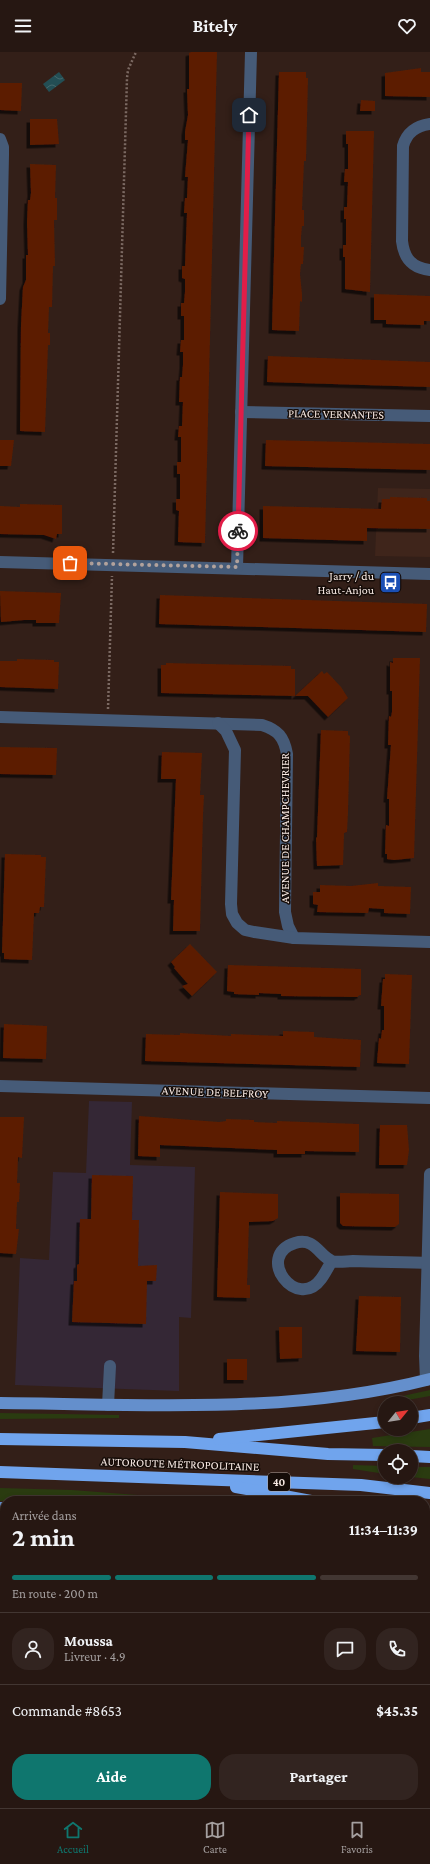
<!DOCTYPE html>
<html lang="fr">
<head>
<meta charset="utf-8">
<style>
	body { margin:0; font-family:"Crimson Pro",serif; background:#322420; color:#f1f3f6; height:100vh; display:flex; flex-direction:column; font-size:15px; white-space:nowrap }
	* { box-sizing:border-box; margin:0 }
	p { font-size:13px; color:#a49f9f }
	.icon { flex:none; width:22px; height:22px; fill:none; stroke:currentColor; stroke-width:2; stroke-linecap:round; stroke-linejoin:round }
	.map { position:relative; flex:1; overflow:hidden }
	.details { position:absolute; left:0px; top:1444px; width:430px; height:312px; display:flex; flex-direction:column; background:#261712; border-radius:16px 16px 0 0; box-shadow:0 2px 6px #0003,0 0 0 1px #423632 }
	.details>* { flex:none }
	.needle { width:26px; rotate:60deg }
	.fabs { position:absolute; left:378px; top:1344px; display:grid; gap:8px }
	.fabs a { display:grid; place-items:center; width:40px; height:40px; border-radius:50%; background:#261712; box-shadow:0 2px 6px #0003,0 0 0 1px #423632; font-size:20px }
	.pin { position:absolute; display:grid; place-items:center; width:34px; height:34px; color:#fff; margin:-17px; border-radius:8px; box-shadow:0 2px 6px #0006 }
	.courier { position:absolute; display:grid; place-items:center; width:40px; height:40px; margin:-20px; border:3px solid #e11d48; border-radius:50%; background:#fff; color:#222; box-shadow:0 1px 5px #0007 }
	.head em { font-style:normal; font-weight:700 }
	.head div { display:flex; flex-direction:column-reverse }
	.head { display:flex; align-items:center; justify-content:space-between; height:68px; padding:0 12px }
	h1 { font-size:26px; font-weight:700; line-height:30px }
	.bar { display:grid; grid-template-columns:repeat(4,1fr); gap:6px 4px; align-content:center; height:48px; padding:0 12px }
	.bar i { height:5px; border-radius:3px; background:#423632 }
	.bar .selected { background:#0f766e }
	.bar p { grid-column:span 4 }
	.line { display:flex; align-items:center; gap:10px; padding:0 12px; border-top:1px solid #423632 }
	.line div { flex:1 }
	.round { display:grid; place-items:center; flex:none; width:42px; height:42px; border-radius:16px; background:#322420 }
	.primary-button { display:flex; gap:8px; margin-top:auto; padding:8px 12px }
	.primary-button a { flex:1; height:46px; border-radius:16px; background:#0f766e; color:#fff; font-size:16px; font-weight:700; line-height:46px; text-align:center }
	.primary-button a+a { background:#322420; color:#f1f3f6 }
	header { display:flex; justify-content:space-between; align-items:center; height:52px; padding:0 12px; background:#261712; font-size:18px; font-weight:700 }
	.dock { display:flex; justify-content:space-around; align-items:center; height:56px; border-top:1px solid #423632; background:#261712; font-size:11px; color:#a49f9f }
	.dock a { display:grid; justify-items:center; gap:2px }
	.dock .selected { color:#0f766e }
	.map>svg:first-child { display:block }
</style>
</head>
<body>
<header><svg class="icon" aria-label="menu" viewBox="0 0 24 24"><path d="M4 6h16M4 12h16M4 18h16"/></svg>Bitely<svg class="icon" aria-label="heart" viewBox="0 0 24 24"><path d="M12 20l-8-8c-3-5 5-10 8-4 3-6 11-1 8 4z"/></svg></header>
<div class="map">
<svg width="430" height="1756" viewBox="0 0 430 1756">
	<defs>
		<pattern id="water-waves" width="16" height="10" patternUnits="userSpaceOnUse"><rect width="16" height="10" fill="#234e54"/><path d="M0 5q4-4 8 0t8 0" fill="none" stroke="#44686c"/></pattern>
		<filter id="shadow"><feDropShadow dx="-3.5" dy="3.5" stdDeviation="0" flood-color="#0009"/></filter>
	</defs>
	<rect width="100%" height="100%" fill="#331f18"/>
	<g fill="#3f251b">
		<polygon points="378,436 430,437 430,505 375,504"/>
		<polygon points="425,1521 430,1523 430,1756 0,1756 0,1642 5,1639 5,1751 425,1751"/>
	</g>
	<polygon fill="#342735" points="89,1049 132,1050 130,1113 195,1115 191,1266 179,1265 179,1339 15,1333 20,1206 49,1208 53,1120 86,1121"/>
	<g fill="#2a3b10">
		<polygon points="430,1338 430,1344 385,1352 384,1348"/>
		<polygon points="0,1361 119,1363 119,1366 0,1367"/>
		<polygon points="430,1377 430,1395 373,1394 372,1386"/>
		<polygon points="353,1413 385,1414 385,1422 353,1417"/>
		<polygon points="411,1415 430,1415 430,1427 411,1425"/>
		<polygon points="0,1436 72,1438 216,1449 0,1449"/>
		<polygon points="0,1474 5,1474 5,1514 0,1532"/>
		<polygon points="425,1479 430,1480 430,1498 425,1496"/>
		<polygon points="0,1599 5,1611 0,1626"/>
	</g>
	<polygon fill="url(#water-waves)" points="59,20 65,28 49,40 43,32"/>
	<g fill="#5b1d02" filter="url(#shadow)">
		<polygon points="191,0 217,0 205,491 178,490 179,459 176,458 176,447 180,447 180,422 177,422 177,410 181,410 181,385 178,385 179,374 182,374 183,350 179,350 180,325 182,325 183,313 183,300 180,300 181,288 184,288 184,264 181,264 181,251 184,251 185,240 185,227 182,226 182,214 185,214 187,161 184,161 185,146 187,146 188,125 185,125 188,88 185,88 185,80 188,63 187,37 189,37 189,1"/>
		<polygon points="421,16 421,20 430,20 430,45 385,44 385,21"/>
		<polygon points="279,20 306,20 306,26 308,26 306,109 304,109 302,158 304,158 304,174 302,174 301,185 301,195 304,195 303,212 301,212 300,222 302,242 302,250 300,249 299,279 272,278"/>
		<polygon points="0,31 22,31 21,59 0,58"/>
		<polygon points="361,48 375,49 375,59 360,59"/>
		<polygon points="30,67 57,67 59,92 30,93"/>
		<polygon points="346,79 374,79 370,240 345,237 345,205 343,205 343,193 346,193 346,167 344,167 344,155 347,155 348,130 344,130 345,117 348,117 348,92 346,92"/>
		<polygon points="30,112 56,113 55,146 57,146 57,168 54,168 55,214 53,214 52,255 49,255 48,281 50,281 50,293 48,293 45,380 20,379 21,273 23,235 26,228 26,203 28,203 27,170 28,148 30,148 31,141"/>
		<polygon points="374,242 430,244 430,269 424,269 424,273 386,272 386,268 374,268"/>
		<polygon points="268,304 430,310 430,335 267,330"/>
		<polygon points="0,388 14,388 11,414 0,414"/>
		<polygon points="266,388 430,392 430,418 265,414"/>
		<polygon points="390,445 427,446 427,449 430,449 430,477 367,476 367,489 263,486 263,454 381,457 382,447 390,447"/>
		<polygon points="20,452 62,453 62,482 57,482 56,487 44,483 0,482 0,454 20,455"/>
		<polygon points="0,539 61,541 59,571 36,571 36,568 24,568 1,570"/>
		<polygon points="160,543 427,552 426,580 159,572"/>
		<polygon points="393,606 420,606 414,806 394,808 387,807 387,802 385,802 386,773 389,774 389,747 387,747 391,693 388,693 389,664 391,665 392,660 392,639 390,639 390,610 393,611"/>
		<polygon points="17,607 54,608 54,610 59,610 58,637 0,635 0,609 17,609"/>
		<polygon points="166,611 291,614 291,617 295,617 295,644 161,641 161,613 166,613"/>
		<polygon points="322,619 324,622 327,620 341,635 348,646 328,665 308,644 295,644"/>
		<polygon points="321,678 348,679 348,683 350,684 348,760 347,780 344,781 343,813 317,814 316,785 317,786"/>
		<polygon points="0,695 57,696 56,723 0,722"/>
		<polygon points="162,700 202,701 200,743 204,743 203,763 200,879 173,879 174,848 171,848 176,727 161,727"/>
		<polygon points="5,802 41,803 41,805 46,805 44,855 40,855 39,861 34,861 32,908 4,907 4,901 2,901"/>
		<polygon points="378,831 378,834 411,835 410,862 384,861 384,857 369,856 368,861 317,860 318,853 313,852 313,840 320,840 320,833 351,834"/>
		<polygon points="190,892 217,920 192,944 182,934 188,932 174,916 175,915 171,910"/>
		<polygon points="228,913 361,917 361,943 358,944 358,945 281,944 281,942 259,941 259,943 234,942 234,940 227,939"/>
		<polygon points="385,922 412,923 409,1012 377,1011 379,986 381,987 382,978 384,978 384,954 381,954 383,927 385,927"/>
		<polygon points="4,972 47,974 46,1007 3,1006"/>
		<polygon points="283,979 314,980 314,985 361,988 360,1015 145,1009 146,982 180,983 180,981 231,984 231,982 283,984"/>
		<polygon points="139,1064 219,1070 226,1069 226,1067 254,1068 254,1070 277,1071 277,1069 359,1072 359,1100 305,1099 305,1102 277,1102 277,1098 160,1093 160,1105 138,1104"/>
		<polygon points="0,1065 24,1065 22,1106 18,1105 17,1131 20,1131 19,1150 17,1150 16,1177 19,1177 16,1202 0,1201"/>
		<polygon points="380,1073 407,1073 409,1098 407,1113 379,1113"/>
		<polygon points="92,1123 133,1124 132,1168 139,1168 138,1214 157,1213 156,1229 147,1229 146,1272 72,1270 74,1229 77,1229 77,1213 79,1212 80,1167 91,1167"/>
		<polygon points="220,1140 278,1142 278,1166 273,1169 249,1170 247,1233 250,1233 250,1246 217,1245"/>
		<polygon points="340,1141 399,1142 399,1172 395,1175 343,1174 340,1171"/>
		<polygon points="359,1244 401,1245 400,1300 356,1299"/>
		<polygon points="279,1275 302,1275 302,1306 280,1307"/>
		<rect x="227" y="1307" width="20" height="21"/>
	</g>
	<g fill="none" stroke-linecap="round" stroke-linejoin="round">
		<g stroke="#7b6962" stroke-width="2.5" stroke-dasharray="2 2" stroke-linecap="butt">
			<polyline points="113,501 127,26 128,18 136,0"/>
			<polyline points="108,657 112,524"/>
			<polyline points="0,1728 5,1733"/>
			<polyline points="0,1738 5,1743"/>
			<polyline points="12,1751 17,1756"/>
			<polyline points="21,1751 26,1756"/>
		</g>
		<g stroke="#465b78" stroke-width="12">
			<path d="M430,72C416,74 407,80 403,94L402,189C404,207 412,216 430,218"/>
			<polyline points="0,87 3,95 3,103 0,247"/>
			<polyline points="241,360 430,364"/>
			<polyline points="0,510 430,522"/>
			<polyline points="237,515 251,0"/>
			<path d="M0,665L262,673C278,678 284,685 287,702L285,860L288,874L294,886"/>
			<polyline points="218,671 226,679 235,698 231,852 232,862 237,871 245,878 254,880 294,886 430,890"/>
			<polyline points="0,1034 430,1046"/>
			<path d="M332,1209C328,1215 325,1222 321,1227C297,1260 254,1204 295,1191C315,1185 319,1204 332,1209C337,1211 347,1209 353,1209C379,1210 404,1210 430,1211"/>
			<polyline points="426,1328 425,1304 430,1122"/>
			<polyline points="108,1353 110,1314"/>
			<polyline points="425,1577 430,1578"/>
			<polyline points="0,1584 5,1593"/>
			<polyline points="425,1608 430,1609"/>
			<polyline points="0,1635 5,1630"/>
			<polyline points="0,1668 5,1663"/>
			<polyline points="425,1688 430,1693"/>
			<polyline points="0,1696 5,1701"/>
			<polyline points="51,1751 55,1756"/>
			<polyline points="197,1751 202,1756"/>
			<polyline points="246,1756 251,1751"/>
			<polyline points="366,1756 372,1751"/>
		</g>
		<g stroke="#648fcc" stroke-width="12">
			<path d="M0,1351C144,1352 289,1363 430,1327"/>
			<polyline points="0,1456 5,1456"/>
			<polyline points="425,1507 430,1509"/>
			<polyline points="0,1553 5,1532"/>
		</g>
		<g stroke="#70a4ed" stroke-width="12">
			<polyline points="411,1366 430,1363"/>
			<polyline points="0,1387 185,1390 328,1402 385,1403"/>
			<polyline points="219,1387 385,1370"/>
			<polyline points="411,1404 430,1405"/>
			<polyline points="0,1420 361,1433 430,1441"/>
			<polyline points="236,1435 311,1449"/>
			<polyline points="425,1469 430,1470"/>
		</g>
	</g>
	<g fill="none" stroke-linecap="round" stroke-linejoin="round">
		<polyline stroke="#b2a29c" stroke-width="4" stroke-dasharray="0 7.2" points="70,511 237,515 238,479"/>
		<polyline stroke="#e11d48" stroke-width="5" points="238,479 249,63"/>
	</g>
	<defs>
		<symbol id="bus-square" viewBox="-11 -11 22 22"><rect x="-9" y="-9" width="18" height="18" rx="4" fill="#1a4fb4" stroke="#150c08"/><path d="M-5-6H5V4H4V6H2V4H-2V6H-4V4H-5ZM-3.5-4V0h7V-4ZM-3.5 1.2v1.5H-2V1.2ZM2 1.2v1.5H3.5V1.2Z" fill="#fff"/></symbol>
	</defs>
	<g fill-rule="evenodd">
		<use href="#bus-square" x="378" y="518" width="25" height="25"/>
	</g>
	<g text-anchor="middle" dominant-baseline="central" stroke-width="3" stroke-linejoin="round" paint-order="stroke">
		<rect fill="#150c08" stroke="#b3a7a1" stroke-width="1" x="268" y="1421" width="22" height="18" rx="3"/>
		<g font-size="11" font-weight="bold" fill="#f7e9e3">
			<text x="279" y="1430">40</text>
		</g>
		<g font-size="12" fill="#f7e9e3" stroke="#150c08">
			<text transform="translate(336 362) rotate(1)">PLACE VERNANTES</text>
			<text transform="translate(285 776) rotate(-90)">AVENUE DE CHAMPCHEVRIER</text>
			<text transform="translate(215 1040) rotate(2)">AVENUE DE BELFROY</text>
			<text transform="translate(180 1412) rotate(2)">AUTOROUTE MÉTROPOLITAINE</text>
		</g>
		<g font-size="12" fill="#f7e9e3" stroke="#150c08" text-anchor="end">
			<text x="374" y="524">Jarry / du<tspan x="374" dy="14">Haut-Anjou</tspan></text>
		</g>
	</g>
</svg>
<div class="fabs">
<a><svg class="needle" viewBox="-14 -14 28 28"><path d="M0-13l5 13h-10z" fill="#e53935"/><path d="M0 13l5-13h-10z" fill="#a49f9f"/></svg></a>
<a><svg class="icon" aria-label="locate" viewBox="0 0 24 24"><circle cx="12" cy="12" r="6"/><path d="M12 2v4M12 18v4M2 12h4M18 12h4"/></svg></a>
</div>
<div class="pin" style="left:70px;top:511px;background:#ea580c"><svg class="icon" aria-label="bag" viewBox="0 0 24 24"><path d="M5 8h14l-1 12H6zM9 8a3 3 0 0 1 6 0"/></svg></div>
<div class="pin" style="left:249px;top:63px;background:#1f2937"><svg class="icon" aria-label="home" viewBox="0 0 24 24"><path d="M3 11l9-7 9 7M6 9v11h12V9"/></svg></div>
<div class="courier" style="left:238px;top:479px"><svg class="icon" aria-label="bike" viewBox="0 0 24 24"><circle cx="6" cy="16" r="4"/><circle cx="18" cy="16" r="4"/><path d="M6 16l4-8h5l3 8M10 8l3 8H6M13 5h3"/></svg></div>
<section class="details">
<div class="head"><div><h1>2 min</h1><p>Arrivée dans</p></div><em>11:34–11:39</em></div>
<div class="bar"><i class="selected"></i><i class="selected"></i><i class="selected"></i><i></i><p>En route · 200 m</p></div>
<div class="line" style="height:72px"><a class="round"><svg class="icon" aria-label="person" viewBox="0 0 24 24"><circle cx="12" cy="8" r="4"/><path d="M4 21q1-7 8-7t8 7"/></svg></a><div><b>Moussa</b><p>Livreur · 4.9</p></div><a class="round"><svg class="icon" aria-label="chat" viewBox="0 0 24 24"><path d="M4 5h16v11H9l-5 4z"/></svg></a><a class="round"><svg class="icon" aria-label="phone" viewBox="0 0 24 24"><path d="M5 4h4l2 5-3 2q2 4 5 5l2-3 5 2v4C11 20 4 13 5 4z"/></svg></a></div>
<div class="line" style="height:52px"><div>Commande #8653</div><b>$45.35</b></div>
<div class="primary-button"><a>Aide</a><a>Partager</a></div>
</section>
</div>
<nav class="dock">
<a class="selected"><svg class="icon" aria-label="home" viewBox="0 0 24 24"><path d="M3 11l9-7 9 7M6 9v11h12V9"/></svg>Accueil</a>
<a><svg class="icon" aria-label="map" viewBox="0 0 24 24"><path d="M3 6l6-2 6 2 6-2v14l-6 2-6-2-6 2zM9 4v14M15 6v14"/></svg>Carte</a>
<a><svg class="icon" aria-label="saved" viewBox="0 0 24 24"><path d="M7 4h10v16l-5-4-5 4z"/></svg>Favoris</a>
</nav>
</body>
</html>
